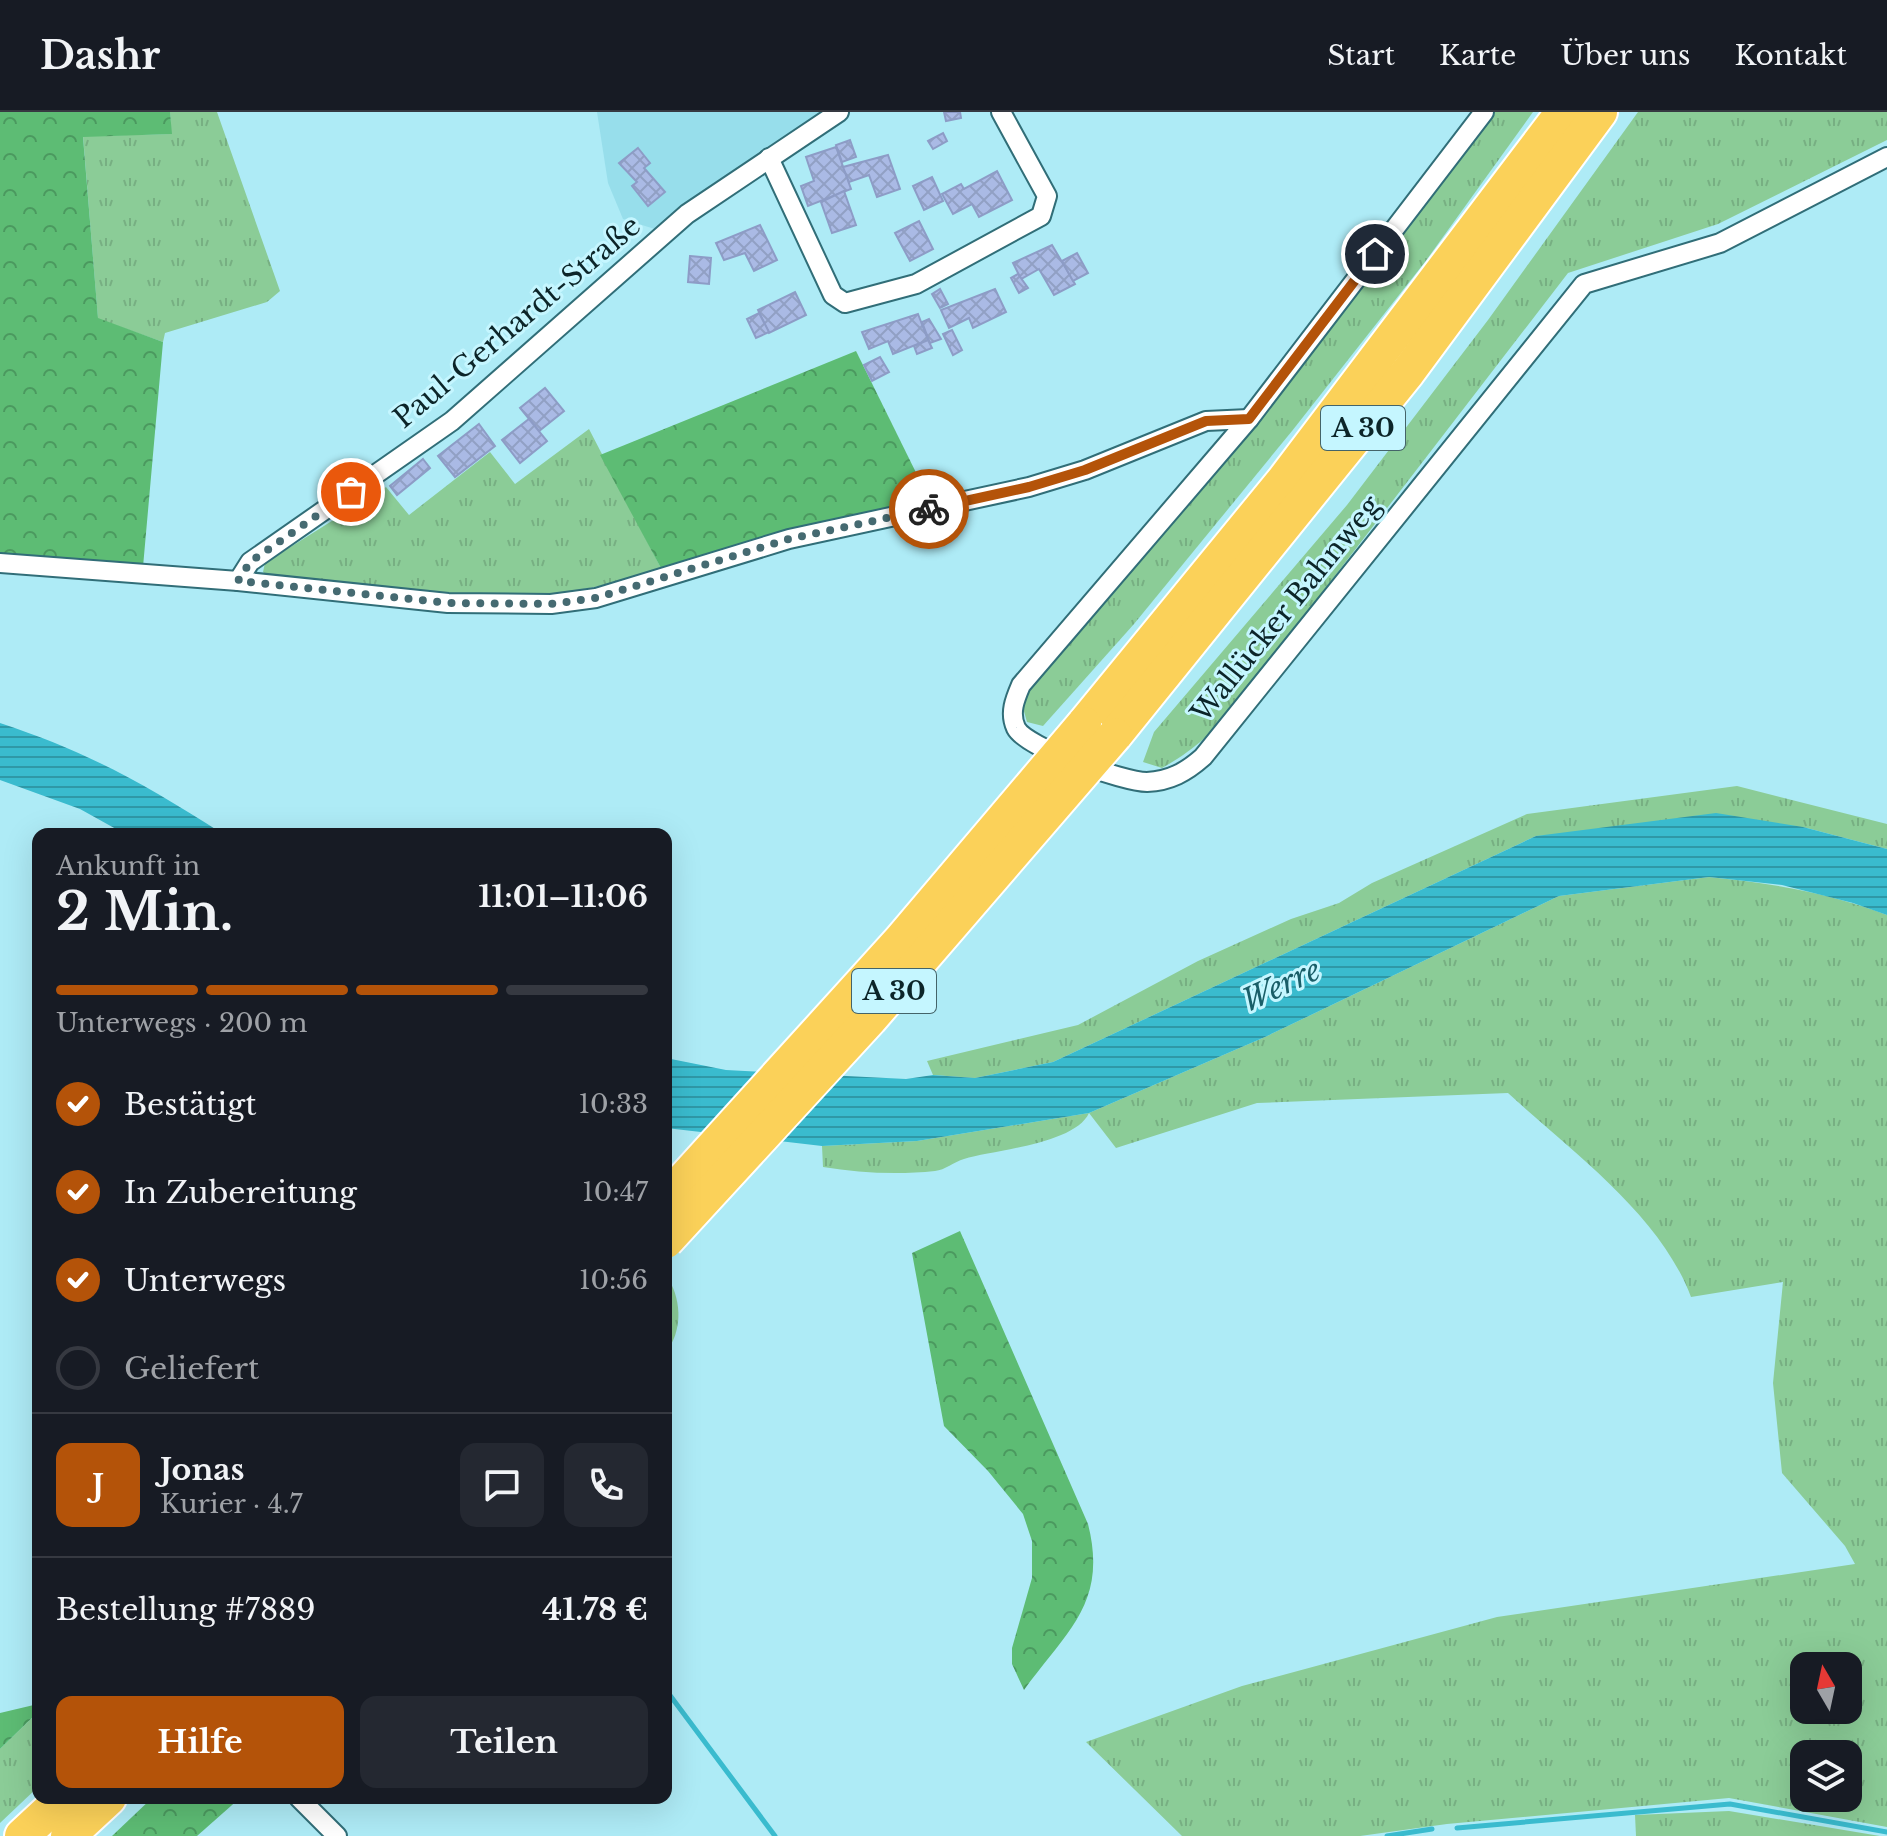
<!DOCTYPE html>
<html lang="de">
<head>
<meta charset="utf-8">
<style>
	body { margin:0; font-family:"Libre Baskerville",serif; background:#242831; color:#f1f3f6; height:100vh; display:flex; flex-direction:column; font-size:30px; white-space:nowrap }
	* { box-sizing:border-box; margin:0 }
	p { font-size:26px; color:#9ea1a6 }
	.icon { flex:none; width:44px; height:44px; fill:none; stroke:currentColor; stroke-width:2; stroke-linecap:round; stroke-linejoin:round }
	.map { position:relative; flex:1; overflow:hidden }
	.panel { position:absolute; left:32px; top:716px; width:640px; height:976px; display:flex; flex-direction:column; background:#171b24; border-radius:16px; box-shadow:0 8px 32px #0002 }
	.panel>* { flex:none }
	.needle { width:52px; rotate:351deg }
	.buttons { position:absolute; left:1790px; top:1540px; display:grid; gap:16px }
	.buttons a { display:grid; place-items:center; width:72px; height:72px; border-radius:16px; background:#171b24; box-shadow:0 8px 32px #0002; font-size:40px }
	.pin { position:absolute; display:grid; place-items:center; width:68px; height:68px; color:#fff; margin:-34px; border:4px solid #fff; border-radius:50%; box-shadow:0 2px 8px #0007 }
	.courier { position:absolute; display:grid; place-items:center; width:80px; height:80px; margin:-40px; border:6px solid #b45309; border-radius:50%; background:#fff; color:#222; box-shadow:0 2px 10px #0007 }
	.headline em { font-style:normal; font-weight:800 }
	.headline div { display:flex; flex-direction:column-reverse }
	.headline { display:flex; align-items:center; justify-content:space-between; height:136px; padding:0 24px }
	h1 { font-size:52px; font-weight:800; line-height:60px }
	.bar { display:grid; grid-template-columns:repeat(4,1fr); gap:12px 8px; align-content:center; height:96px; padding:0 24px }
	.bar i { height:10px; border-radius:6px; background:#363941 }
	.bar .on { background:#b45309 }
	.bar p { grid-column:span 4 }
	.line { display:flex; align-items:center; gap:20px; padding:0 24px; border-top:2px solid #363941 }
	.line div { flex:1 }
	.round { display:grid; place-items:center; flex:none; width:84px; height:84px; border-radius:16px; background:#242831 }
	ol { padding:0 24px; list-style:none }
	li { display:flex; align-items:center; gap:24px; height:88px }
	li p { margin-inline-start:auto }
	li .icon { padding:8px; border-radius:50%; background:#b45309; color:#fff; stroke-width:4 }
	li:last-child { color:#9ea1a6 }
	li i { width:44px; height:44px; border:4px solid #363941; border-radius:50% }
	.primary-button { display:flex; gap:16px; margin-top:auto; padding:16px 24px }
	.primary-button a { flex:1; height:92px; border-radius:16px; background:#b45309; color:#fff; font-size:32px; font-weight:800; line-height:92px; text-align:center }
	.primary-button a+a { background:#242831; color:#f1f3f6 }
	header { display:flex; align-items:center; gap:48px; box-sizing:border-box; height:112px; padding:0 40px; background:#171b24; border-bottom:2px solid #363941 }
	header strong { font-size:38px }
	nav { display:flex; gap:44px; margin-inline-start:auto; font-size:28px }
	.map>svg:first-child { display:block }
</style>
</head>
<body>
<header>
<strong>Dashr</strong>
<nav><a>Start</a><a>Karte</a><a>Über uns</a><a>Kontakt</a></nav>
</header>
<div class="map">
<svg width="1887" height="1724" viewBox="0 0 1887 1724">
	<defs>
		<pattern id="grass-tufts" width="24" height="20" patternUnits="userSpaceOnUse" patternTransform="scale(2)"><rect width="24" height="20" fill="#8bcc97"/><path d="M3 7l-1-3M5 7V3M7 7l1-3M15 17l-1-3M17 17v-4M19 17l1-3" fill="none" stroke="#77af82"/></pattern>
		<pattern id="forest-crowns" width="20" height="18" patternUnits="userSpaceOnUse" patternTransform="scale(2)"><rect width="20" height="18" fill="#5dbc74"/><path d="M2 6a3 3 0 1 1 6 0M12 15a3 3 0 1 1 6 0" fill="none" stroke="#4b995f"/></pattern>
		<pattern id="water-rules" width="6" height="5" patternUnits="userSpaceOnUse" patternTransform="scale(2)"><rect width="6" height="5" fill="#3abbce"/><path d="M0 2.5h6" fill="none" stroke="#2f98a7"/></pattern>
		<pattern id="building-cross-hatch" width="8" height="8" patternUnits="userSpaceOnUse" patternTransform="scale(2)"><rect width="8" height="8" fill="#aabae5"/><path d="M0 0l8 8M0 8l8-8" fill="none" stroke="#91a0c4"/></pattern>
	</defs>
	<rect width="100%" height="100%" fill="#aeebf6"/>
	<polygon fill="#97deeb" points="597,0 835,0 661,119 623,107 608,71"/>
	<g fill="url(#grass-tufts)" fill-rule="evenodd">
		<polygon points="170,0 217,0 280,179 267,190 165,221 163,230 98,207 83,24 171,22"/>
		<polygon points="1492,0 1533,0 1425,150 1292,319 1134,512 1043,614 1027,610 1021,589 1026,574"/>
		<path d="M1638,0H1887V28L1718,112L1568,161L1234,595C1210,623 1194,638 1162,656L1143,650L1154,620L1347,393L1488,208Z"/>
		<path d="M589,317L662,458C614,472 568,482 518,486C439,493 350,476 272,468L263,460L265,451L386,375L409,403L490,340L515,372Z"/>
		<polygon points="1737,674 1887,712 1887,737 1803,715 1536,724 1053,950 975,966 933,963 927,949 1078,913 1198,849 1291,807 1339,791 1372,771 1527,702"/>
		<path d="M1709,765C1771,771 1829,781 1887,803V1715L1729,1686L1447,1712L1360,1724H1182L1086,1630L1242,1574L1497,1505L1855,1452L1845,1434L1782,1361L1773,1271L1783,1170L1691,1185C1660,1102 1571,1039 1508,981L1257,991L1116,1036L1089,1001C1075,1032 994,1038 964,1047C954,1050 945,1058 935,1059C898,1063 859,1061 823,1055L822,1034L917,1029L1089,1001L1265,925L1559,784ZM1804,1554H1848V1598H1804ZM1804,1642H1848V1686H1804Z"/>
		<path d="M669,1168C682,1190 682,1220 666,1240Z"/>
		<polygon points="38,1600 38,1675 0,1711 0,1637"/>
		<polygon points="1729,1699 1880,1724 1636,1724 1635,1703"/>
	</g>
	<g fill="url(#forest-crowns)">
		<polygon points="0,0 170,0 172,22 83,25 98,206 163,230 143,455 0,445"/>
		<polygon points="856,239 932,393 662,458 600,343"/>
		<path d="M960,1119L1088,1412C1108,1491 1067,1519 1024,1578L1012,1552V1536L1032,1466V1429L1023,1402L988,1359L944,1314L912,1141Z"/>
		<polygon points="38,1592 38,1600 0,1637 0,1601"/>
		<polygon points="152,1686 240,1686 197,1724 112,1724"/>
	</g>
	<g fill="url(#water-rules)">
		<path d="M0,611C88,640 145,672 223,722H125L80,697L0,668Z"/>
		<polygon points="1716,701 1803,715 1887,737 1887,803 1853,791 1782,773 1709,765 1559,784 1265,925 1089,1001 917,1029 822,1034 666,1016 666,946 726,958 906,967 933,963 975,966 1053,950 1536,724"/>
	</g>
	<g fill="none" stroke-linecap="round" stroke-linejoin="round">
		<g stroke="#3abbce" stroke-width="5">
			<polyline points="666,1578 775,1724"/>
			<polyline points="1457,1716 1730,1692 1887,1720"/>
			<polyline points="1387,1724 1432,1717"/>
		</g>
	</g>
	<g fill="url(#building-cross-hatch)" stroke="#8d9cc6" stroke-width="2">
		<polygon points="944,0 960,0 961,6 946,9"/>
		<polygon points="943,21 947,29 933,37 928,29"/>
		<polygon points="850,28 856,45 842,50 836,33"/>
		<polygon points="836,35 851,77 808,94 801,74 814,69 806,45"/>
		<polygon points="638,36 650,51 644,56 665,80 648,94 632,74 637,70 619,51"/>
		<polygon points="888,43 900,77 877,85 869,63 849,70 843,55"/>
		<polygon points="997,59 1012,88 979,105 972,92 953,102 942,82 961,72 964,77"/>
		<polygon points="932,65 943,89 924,98 913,74"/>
		<polygon points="844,79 856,113 832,121 821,90"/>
		<polygon points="919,109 933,137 910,149 895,121"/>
		<polygon points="760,113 777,148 754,159 745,141 724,148 716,131"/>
		<polygon points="1052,133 1075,172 1054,183 1039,157 1021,167 1013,151"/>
		<polygon points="1077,141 1088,161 1073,169 1062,149"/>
		<polygon points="690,144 711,146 709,172 688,170"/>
		<polygon points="1018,162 1028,176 1019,181 1011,166"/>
		<polygon points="940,177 948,192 940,196 932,182"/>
		<polygon points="995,177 1006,200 973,216 969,206 949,216 941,198"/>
		<polygon points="795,180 806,203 769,221 758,198"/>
		<polygon points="759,201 769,220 756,226 747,207"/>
		<polygon points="918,202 928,228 893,242 888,229 869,237 862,220"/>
		<polygon points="929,207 941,227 930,231 922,210"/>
		<polygon points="952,218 962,238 953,243 943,222"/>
		<polygon points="928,228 932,236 917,242 914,234"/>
		<polygon points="880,245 889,260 872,269 864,253"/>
		<polygon points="545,276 564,299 539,319 520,296"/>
		<polygon points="529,307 547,329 520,351 502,328"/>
		<polygon points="479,312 495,334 455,365 438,344"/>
		<polygon points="423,347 430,356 397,383 390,374"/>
	</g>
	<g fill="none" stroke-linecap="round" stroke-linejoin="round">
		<defs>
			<g id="street">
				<path d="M1484,0L1249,307L1021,573C1015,587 1009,601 1016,616C1026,636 1124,670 1147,670C1170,669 1186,660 1203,645L1584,172L1720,131L1887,45"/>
				<polyline points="769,46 833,183 845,191 916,172 1041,104 1047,84 1001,0"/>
				<polyline points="0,451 238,469 448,491 551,492 596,486 789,427 1029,375 1085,358 1206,309 1249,307"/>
				<polyline points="238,469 250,450 452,309 687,102 839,0"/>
				<polyline points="299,1686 337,1724"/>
			</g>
			<g id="highway">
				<polyline points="1084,612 1284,368 1563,0"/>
				<polyline points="1115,623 1408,260 1600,0"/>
				<polyline points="22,1724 63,1686"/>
				<polyline points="68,1724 109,1686"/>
			</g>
		</defs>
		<use href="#street" stroke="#316e78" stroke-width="22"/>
		<use href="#highway" stroke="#fff" stroke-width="38"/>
		<use href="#street" stroke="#fff" stroke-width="18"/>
		<use href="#highway" stroke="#fbd159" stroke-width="34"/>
		<defs>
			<g id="highway-bridge">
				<polyline points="666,1087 900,829 1084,612"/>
				<polyline points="666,1129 870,907 1115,623"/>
			</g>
		</defs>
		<use href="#highway-bridge" stroke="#fff" stroke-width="38" stroke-linecap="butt"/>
		<use href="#highway-bridge" stroke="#fbd159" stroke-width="34"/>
	</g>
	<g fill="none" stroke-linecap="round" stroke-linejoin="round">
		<polyline stroke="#456a71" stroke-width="8" stroke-dasharray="0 14.4" points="351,380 250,450 238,469 448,491 551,492 596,486 789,427 929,397"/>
		<polyline stroke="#b45309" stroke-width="10" points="929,397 1029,375 1085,358 1206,309 1249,307 1375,142"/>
	</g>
	<g text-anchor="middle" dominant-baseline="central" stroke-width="6" stroke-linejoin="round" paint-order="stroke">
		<g fill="#c5f6ff" stroke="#446469" stroke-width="2">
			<rect x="1321" y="294" width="84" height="44" rx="6"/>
			<rect x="852" y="857" width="84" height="44" rx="6"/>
		</g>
		<g font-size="26" font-weight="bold" fill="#0c2529">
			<text x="1363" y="316">A 30</text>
			<text x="894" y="879">A 30</text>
		</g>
		<g font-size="28" fill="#0c2529" stroke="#c5f6ff">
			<text transform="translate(517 210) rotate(-40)">Paul-Gerhardt-Straße</text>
			<text transform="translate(1286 497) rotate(-51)">Wallücker Bahnweg</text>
		</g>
		<g font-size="30" font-style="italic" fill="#195e68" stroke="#c5f6ff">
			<text transform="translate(1281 873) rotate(-25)">Werre</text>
		</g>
	</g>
</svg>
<div class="buttons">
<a><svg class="needle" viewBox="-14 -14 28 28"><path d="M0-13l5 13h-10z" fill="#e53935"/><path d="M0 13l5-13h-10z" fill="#9ea1a6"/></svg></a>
<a><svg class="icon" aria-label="layers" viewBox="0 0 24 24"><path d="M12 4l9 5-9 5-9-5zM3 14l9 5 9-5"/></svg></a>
</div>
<div class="pin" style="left:351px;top:380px;background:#ea580c"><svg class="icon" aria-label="bag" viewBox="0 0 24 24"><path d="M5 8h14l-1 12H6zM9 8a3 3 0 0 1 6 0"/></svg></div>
<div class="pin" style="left:1375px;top:142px;background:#1f2937"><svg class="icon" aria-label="home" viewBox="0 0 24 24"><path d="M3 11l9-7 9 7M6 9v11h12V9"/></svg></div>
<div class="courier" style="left:929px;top:397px"><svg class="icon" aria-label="bike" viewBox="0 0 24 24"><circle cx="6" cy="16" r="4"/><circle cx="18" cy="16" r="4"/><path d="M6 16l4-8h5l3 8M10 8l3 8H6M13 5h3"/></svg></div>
<section class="panel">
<div class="headline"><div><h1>2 Min.</h1><p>Ankunft in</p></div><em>11:01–11:06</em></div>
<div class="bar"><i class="on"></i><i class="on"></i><i class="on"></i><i></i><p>Unterwegs · 200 m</p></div>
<ol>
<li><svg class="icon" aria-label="check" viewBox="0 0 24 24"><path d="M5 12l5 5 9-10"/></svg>Bestätigt<p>10:33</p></li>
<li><svg class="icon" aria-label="check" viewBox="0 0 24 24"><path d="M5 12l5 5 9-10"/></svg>In Zubereitung<p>10:47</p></li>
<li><svg class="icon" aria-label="check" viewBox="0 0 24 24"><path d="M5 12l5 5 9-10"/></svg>Unterwegs<p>10:56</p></li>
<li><i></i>Geliefert</li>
</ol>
<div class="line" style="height:144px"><b class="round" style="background:#b45309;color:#fff">J</b><div><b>Jonas</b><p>Kurier · 4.7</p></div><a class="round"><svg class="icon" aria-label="chat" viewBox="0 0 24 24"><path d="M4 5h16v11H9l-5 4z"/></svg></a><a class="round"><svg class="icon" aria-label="phone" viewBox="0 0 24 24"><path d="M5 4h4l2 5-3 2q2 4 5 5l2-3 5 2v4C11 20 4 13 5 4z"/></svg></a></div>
<div class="line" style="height:104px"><div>Bestellung #7889</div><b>41.78 €</b></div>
<div class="primary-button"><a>Hilfe</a><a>Teilen</a></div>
</section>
</div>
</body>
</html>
